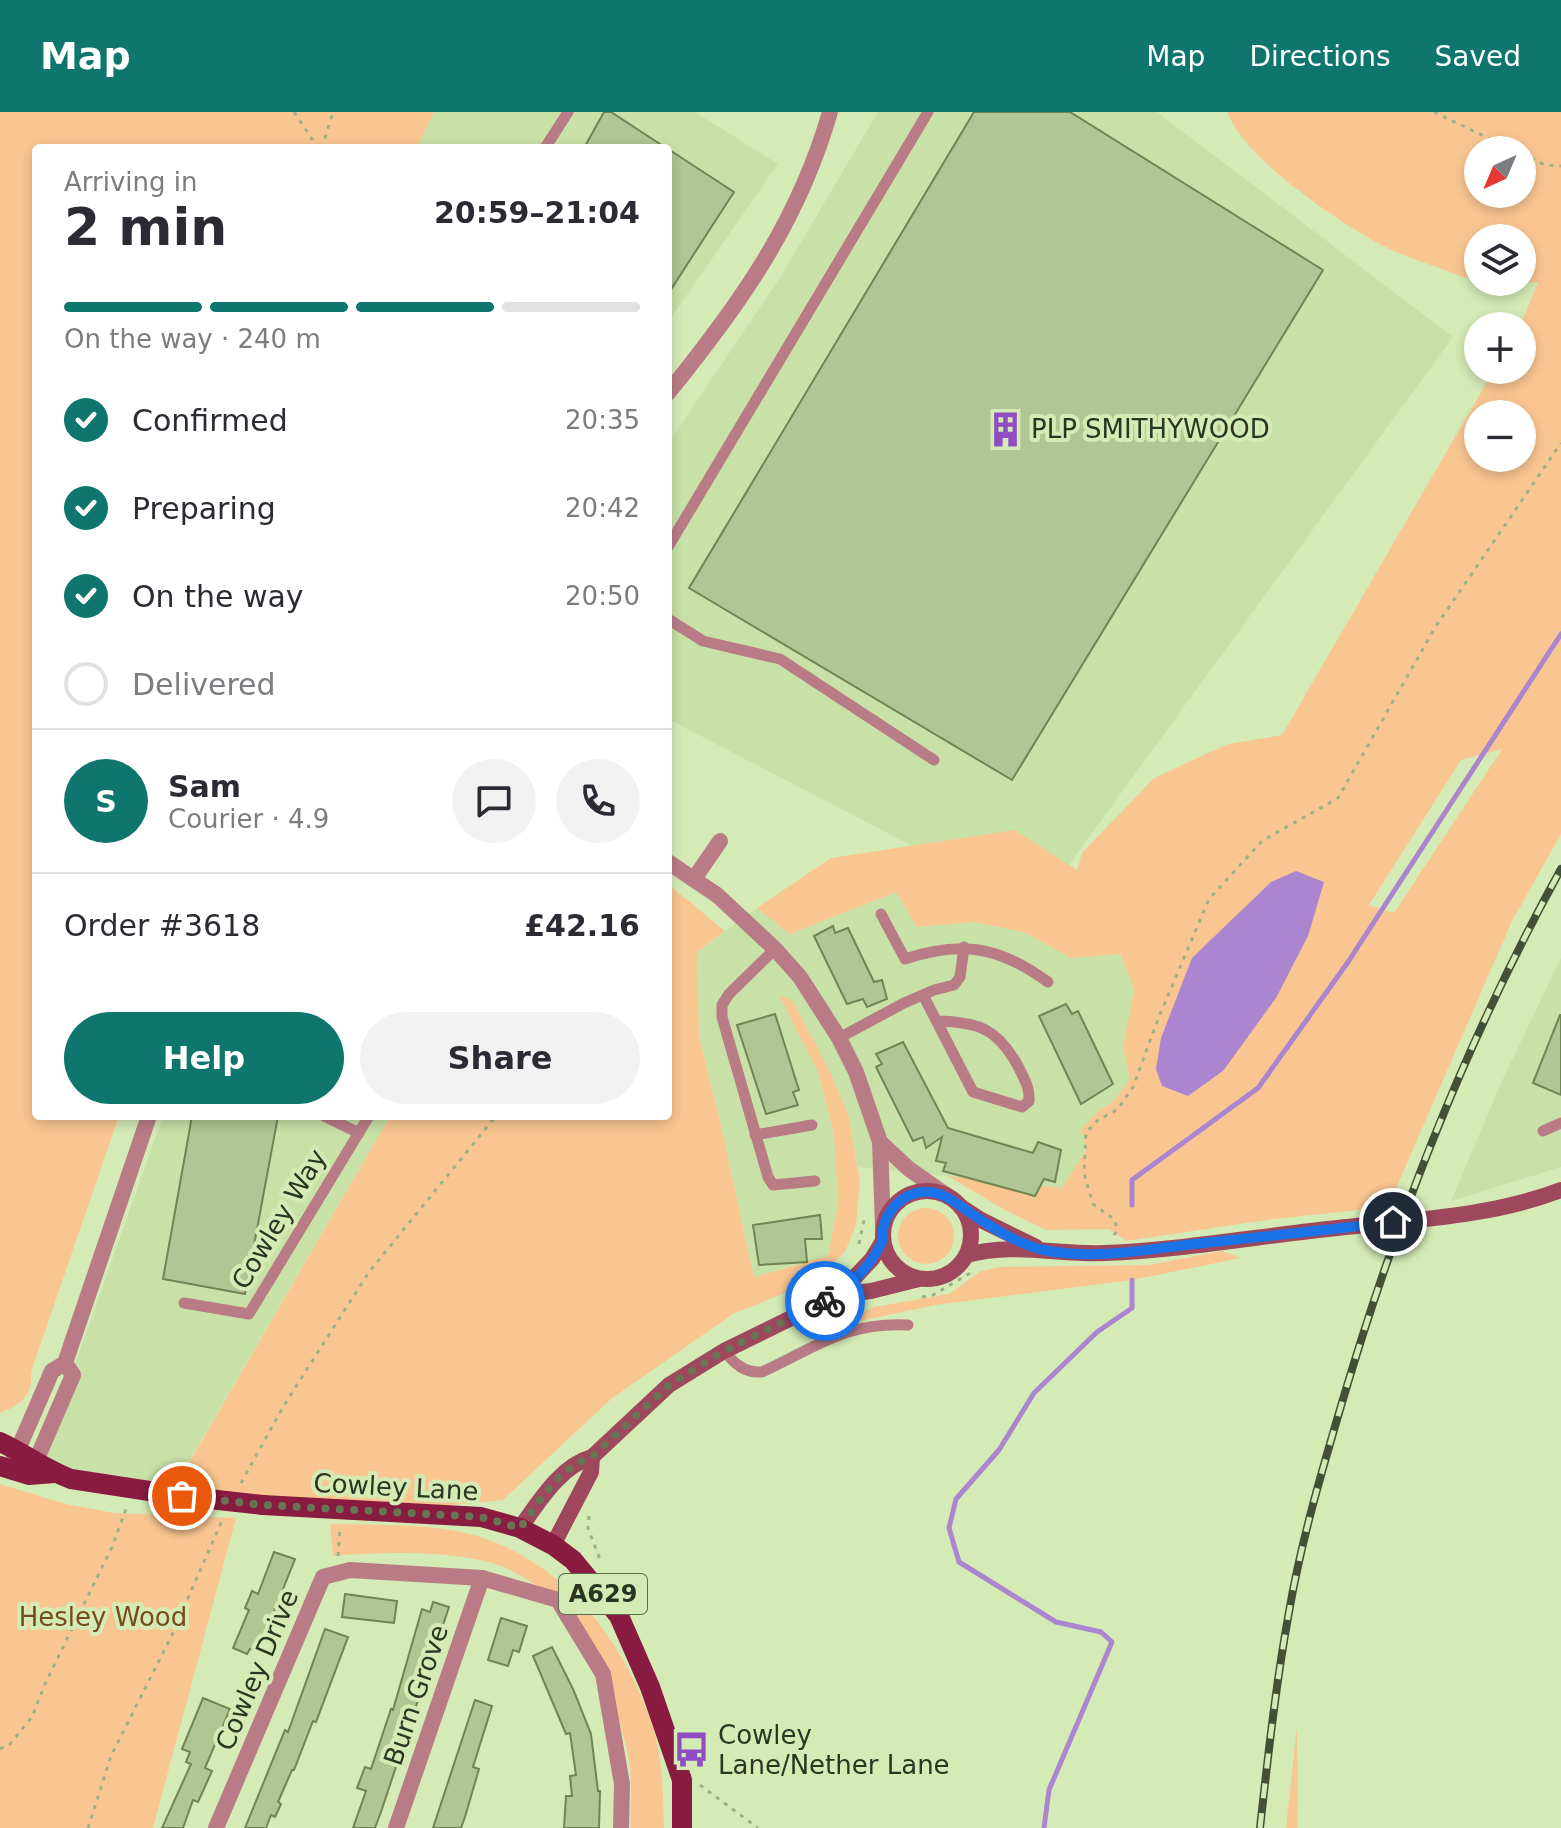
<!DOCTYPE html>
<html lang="en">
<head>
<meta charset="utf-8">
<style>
	body { margin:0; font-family:"DejaVu Sans",sans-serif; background:#f2f2f3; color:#2b2b33; height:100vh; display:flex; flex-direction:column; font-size:30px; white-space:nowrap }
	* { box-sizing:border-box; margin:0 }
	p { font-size:26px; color:#7c7c81 }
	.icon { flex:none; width:44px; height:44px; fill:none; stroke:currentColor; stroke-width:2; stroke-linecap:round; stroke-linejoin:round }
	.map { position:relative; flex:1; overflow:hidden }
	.side { position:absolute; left:32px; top:32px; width:640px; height:976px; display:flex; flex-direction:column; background:#fff; border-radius:8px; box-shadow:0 4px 12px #0003 }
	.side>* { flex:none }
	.needle { width:52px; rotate:224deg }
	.tools { position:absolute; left:1464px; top:24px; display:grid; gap:16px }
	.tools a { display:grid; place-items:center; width:72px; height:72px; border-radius:50%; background:#fff; box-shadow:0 4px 12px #0003; font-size:40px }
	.pin { position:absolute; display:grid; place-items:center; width:68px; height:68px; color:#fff; margin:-34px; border:4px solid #fff; border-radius:50%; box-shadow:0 2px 8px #0007 }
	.courier { position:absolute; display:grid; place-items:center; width:80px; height:80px; margin:-40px; border:6px solid #1a73e8; border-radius:50%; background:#fff; color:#222; box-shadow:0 2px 10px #0007 }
	.head em { font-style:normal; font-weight:600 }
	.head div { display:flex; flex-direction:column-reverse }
	.head { display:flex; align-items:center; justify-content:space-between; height:136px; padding:0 32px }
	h1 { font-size:52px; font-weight:600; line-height:60px }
	.bar { display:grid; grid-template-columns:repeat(4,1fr); gap:12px 8px; align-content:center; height:96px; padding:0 32px }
	.bar i { height:10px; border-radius:6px; background:#e1e1e2 }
	.bar .active { background:#0f766e }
	.bar p { grid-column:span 4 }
	.line { display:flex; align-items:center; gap:20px; padding:0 32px; border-top:2px solid #e1e1e2 }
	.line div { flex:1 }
	.round { display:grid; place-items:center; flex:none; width:84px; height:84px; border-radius:42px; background:#f2f2f3 }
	ol { padding:0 32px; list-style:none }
	li { display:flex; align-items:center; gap:24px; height:88px }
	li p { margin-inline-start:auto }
	li .icon { padding:8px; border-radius:50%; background:#0f766e; color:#fff; stroke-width:4 }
	li:last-child { color:#7c7c81 }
	li i { width:44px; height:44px; border:4px solid #e1e1e2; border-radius:50% }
	.primary-button { display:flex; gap:16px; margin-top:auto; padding:16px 32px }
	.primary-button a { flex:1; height:92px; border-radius:48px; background:#0f766e; color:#fff; font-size:32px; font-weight:600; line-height:92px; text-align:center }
	.primary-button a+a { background:#f2f2f3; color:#2b2b33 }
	header { display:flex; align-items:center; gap:48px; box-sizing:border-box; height:112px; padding:0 40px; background:#0f766e; color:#fff }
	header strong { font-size:38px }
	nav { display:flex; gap:44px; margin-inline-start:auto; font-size:28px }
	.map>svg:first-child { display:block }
</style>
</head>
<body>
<header>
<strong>Map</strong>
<nav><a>Map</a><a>Directions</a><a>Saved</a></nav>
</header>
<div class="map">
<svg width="1561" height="1716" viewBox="0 0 1561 1716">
	<rect width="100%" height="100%" fill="#d4ebb6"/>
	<g fill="#c8e1a6">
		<polygon points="434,0 695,0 778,52 668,210 668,36 416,36"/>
		<polygon points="878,0 1157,0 1453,225 1036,798 668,607 668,332 781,164"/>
		<polygon points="896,780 917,815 974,810 1023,820 1071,846 1121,842 1134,878 1123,935 1130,968 1111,992 1101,996 1086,1038 1062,1076 858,1055 848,1002 780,883 818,960 834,1022 838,1092 828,1144 754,1165 718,1000 699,924 697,840 757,796 791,822"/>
		<polygon points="1561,846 1561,1055 1451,1089 1501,971"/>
		<polygon points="163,1004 390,1004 172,1378 41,1349"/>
	</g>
	<g fill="#f9c691" fill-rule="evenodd">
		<path d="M0,0H434L416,36H36V1004H119L31,1260C33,1283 21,1293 0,1301Z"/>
		<path d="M1227,0H1561V722L1512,809L1388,1095L1274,1107L1126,1129L1109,1117L1046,1118L1003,1097L948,1064L1062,1076L1086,1038L1081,1017L1102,996L1111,992L1130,968L1123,935L1134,878L1121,842L1071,846L1023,820L974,810L917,815L896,780L790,822L757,796L831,746L1015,718L1077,758L1082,741L1154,666L1228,632L1282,623L1494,258H1522L1520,214L1538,171L1522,169V126H1478V166L1463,165C1433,153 1400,144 1372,128C1330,104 1244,45 1227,0ZM1478,38H1522V82H1478ZM1478,302H1522V346H1478ZM1502,637L1394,801L1369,793L1461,648ZM1223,959L1188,984L1162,974Z"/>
		<polygon points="668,772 725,819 697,840 699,924 718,1000 754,1165 828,1144 838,1092 834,1022 818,960 779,883 792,888 828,956 848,1002 860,1069 856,1113 845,1140 812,1170 733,1202 611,1287 503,1388 410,1397 173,1378 390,1004 668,1004"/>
		<circle cx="926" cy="1124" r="28"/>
		<polygon points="1222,1139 1241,1146 1132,1168 935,1193 836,1214 874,1195 949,1182 981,1159 999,1155 1148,1153"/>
		<polygon points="0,1372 66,1392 114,1401 236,1406 153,1716 0,1716"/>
		<path d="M330,1412C376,1413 425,1411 470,1422C561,1446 624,1527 652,1613C663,1646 663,1682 664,1716H631C630,1693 633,1665 628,1643C614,1571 568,1473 492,1451C445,1438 382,1440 333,1444Z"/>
		<polygon points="1297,1614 1298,1716 1286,1716"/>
	</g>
	<polygon fill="#ab85cf" points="1296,759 1324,770 1308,824 1276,886 1223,959 1188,984 1162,974 1156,957 1161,926 1192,846 1271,770"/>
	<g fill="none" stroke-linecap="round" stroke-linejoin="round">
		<g stroke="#ab85cf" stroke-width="5">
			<polyline points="1132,1093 1132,1068 1258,976 1348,850 1561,522"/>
			<polyline points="1044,1716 1049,1678 1112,1530 1101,1520 1056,1510 959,1450 949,1416 956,1387 999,1338 1034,1281 1097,1220 1132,1196 1132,1168"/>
		</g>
	</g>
	<g fill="#b0c693" stroke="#718554" stroke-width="2">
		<polygon points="604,0 611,0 666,36 584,36"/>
		<polygon points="974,0 1070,0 1323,158 1012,668 689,476"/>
		<polygon points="668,37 734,80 668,182"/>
		<polygon points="833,814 835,821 848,816 874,870 882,868 887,887 867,895 863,887 847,892 814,824"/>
		<polygon points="1066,892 1072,902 1078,899 1113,972 1081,992 1039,904"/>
		<polygon points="775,902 799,978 793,980 798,993 766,1002 737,913"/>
		<polygon points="1560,903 1561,903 1561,983 1533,971"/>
		<polygon points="903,930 948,1016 1033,1041 1038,1030 1061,1038 1055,1070 1044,1067 1035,1084 943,1059 946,1051 936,1049 942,1025 926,1036 923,1025 913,1029 876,955 882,952 876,942"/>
		<polygon points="192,1004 278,1004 245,1182 163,1167"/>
		<polygon points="820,1103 822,1127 805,1127 807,1150 759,1153 753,1113"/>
		<polygon points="274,1440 295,1447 259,1537 250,1537 247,1542 233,1536 249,1498 245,1496 252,1479 258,1482"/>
		<polygon points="345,1482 397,1489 394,1511 342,1505"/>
		<polygon points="433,1490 449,1495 382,1697 375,1716 353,1716 366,1679 357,1676 365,1655 371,1657 391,1597 393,1598 422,1497 430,1500"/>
		<polygon points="501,1506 527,1514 519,1540 513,1538 508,1554 488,1548"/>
		<polygon points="325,1517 348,1525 316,1610 313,1609 294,1658 292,1658 278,1690 281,1692 275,1705 271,1703 266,1716 245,1716 285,1618 288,1620"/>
		<polygon points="552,1535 573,1577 591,1622 598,1679 600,1679 599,1716 564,1716 566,1684 572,1684 570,1664 576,1663 570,1621 566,1622 533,1544"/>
		<polygon points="203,1586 230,1597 205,1656 212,1659 198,1690 193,1688 183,1716 162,1716 191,1652 186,1650 190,1640 182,1637"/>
		<polygon points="475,1588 492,1594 473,1655 479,1657 465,1705 461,1716 433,1716"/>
	</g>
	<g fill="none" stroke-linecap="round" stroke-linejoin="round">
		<g stroke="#9eb186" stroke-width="3" stroke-dasharray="4 6" stroke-linecap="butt">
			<polyline points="294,0 318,36"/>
			<polyline points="1434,0 1513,38"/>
			<polyline points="322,36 333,0"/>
			<polyline points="1522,42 1545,53 1561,54"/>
			<polyline points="668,304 674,297"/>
			<polyline points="1114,1123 1117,1119 1115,1108 1093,1092 1084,1062 1086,1021 1097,1009 1118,997 1133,975 1158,907 1209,787 1262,729 1338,686 1436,514 1561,331"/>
			<polyline points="859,1132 864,1108"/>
			<polyline points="814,1174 829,1166"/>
			<polyline points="922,1185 933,1183 972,1160"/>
			<polyline points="241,1371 283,1295 369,1160 496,1004"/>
			<polyline points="589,1404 588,1416 601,1450"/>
			<polyline points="338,1444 340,1416"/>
			<polyline points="0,1637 10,1632 32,1605 45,1572 112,1435 126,1397"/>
			<polyline points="700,1673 758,1716"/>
			<polyline points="88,1716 111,1644 171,1525 223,1406"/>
		</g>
		<g stroke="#b97c87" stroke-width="11">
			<polyline points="545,36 568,0"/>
			<polyline points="668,435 928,0"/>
			<polyline points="668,507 703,529 780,547 934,648"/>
			<path d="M881,802L905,847C962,828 1000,835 1048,870"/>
			<polyline points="775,837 729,882 722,893 722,905 768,1065 773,1073 815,1069"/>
			<path d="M923,883L973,980L1022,995L1029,989C1030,975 1024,967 1018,954C997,916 978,910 937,909"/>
			<polyline points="839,926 904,891 934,878 954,873 960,865 964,835"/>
			<polyline points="324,1004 359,1021"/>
			<polyline points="1543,1019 1561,1011"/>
			<polyline points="755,1023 812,1013"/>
			<polyline points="184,1191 249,1202 369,1004"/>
			<path d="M724,1239C735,1252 744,1261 762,1260C817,1235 845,1210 908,1213"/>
		</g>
		<g stroke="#b97c87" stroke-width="16">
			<path d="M668,281C740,192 798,111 830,0"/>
			<polyline points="668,750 717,783 775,837 800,865 839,926 856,960 880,1030 883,1115"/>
			<polyline points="694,767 720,729"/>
			<polyline points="880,1030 909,1057 949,1085"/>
			<polyline points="13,1349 52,1259 65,1251 149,1004"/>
			<polyline points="32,1358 73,1263 65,1251"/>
			<polyline points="216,1716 323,1465 350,1458 482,1466 558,1488 603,1562 622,1672 621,1716"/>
			<polyline points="396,1716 482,1466"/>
		</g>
		<g stroke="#9f485d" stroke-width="16">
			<circle cx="927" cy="1123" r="44"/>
			<polyline points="961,1095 981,1108 1036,1135"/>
			<path d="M967,1143C1012,1130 1059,1143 1105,1141C1180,1138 1254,1125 1328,1117C1405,1108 1488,1106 1561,1078"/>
			<polyline points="838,1183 871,1179 919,1167"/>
			<path d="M520,1416C539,1390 560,1354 592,1345L669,1273L724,1239L838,1183L872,1147L883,1129"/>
			<polyline points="553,1433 591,1360 592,1345"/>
		</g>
		<g stroke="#8a1b40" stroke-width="20">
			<path d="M0,1330C24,1341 46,1358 71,1367L182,1384"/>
			<polyline points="0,1354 29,1363 55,1361"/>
			<polyline points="263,1393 481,1405 520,1416 553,1433 573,1448 619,1504 650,1575 682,1668 682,1716"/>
		</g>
		<defs>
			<path id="rail" d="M1260,1716C1268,1644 1276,1571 1289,1500C1301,1430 1321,1362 1341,1294C1396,1107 1467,927 1561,757"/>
		</defs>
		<use href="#rail" stroke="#444f37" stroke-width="8"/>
		<use href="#rail" stroke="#d4ebb6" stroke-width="5" stroke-dasharray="15" stroke-linecap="butt"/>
		<polyline stroke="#8a1b40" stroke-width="20" points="182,1384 263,1393"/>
	</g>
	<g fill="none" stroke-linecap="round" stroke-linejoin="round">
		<path stroke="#677555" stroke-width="8" stroke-dasharray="0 14.4" d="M182,1384L263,1393L481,1405L520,1416C539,1390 560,1354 592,1345L669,1273L724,1239L825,1189"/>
		<path stroke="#1a73e8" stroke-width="10" d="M825,1189C847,1178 869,1155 880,1134C884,1128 882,1124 883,1117C886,1101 898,1087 913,1082C940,1073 957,1093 978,1106C996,1118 1022,1133 1043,1138C1093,1148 1144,1138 1194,1132C1260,1125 1327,1118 1393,1110"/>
	</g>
	<defs>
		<symbol id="building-bare" viewBox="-9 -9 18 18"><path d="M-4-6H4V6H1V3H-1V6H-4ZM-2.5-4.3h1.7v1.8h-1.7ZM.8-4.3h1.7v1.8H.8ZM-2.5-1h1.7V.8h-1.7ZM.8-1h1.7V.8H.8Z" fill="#8f4ec3" stroke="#d4ebb6" stroke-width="2.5" paint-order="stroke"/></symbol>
		<symbol id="bus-bare" viewBox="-9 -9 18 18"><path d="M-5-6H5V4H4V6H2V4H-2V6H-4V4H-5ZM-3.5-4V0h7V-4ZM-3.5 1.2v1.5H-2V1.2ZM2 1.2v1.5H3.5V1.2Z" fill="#8f4ec3" stroke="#d4ebb6" stroke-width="2.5" paint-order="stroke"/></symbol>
	</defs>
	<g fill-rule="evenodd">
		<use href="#building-bare" x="980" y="292" width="51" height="51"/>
		<use href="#bus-bare" x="666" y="1612" width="51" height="51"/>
	</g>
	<g text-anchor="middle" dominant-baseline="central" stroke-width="8" stroke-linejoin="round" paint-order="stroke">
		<rect fill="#d4ebb6" stroke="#5e6c4e" stroke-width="2" x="559" y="1462" width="88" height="40" rx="6"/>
		<g font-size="24" font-weight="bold" fill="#2c3521">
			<text x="603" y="1482">A629</text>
		</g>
		<g font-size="26" fill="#2c3521" stroke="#d4ebb6" text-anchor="start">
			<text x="1031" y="317">PLP SMITHYWOOD</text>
			<text x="718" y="1623">Cowley<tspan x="718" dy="30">Lane/Nether Lane</tspan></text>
		</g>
		<g font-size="26" fill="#2c3521" stroke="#d4ebb6">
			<text transform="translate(279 1107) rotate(-59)">Cowley Way</text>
			<text transform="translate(396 1375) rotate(3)">Cowley Lane</text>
			<text transform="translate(257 1558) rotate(-67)">Cowley Drive</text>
			<text transform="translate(416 1583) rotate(-71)">Burn Grove</text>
		</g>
		<g font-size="26" fill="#774c1a" stroke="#d4ebb6">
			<text x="103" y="1505">Hesley Wood</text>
		</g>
	</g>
</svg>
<div class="tools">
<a><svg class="needle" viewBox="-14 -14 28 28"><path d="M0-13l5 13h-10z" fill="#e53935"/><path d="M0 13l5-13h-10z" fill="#7c7c81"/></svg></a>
<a><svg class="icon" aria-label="layers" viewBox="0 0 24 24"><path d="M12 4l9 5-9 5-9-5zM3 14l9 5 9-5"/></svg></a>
<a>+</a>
<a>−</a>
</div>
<div class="pin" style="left:182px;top:1384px;background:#ea580c"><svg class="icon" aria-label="bag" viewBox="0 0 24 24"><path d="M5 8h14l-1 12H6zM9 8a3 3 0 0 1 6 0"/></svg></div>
<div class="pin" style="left:1393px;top:1110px;background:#1f2937"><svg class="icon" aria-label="home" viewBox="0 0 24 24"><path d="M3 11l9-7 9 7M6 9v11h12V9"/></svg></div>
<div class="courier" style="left:825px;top:1189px"><svg class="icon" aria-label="bike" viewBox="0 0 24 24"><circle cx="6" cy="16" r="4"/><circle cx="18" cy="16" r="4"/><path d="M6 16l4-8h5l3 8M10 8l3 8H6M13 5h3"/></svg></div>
<section class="side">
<div class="head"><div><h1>2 min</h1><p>Arriving in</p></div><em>20:59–21:04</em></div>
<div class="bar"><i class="active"></i><i class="active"></i><i class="active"></i><i></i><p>On the way · 240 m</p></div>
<ol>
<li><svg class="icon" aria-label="check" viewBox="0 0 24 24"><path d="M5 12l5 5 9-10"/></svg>Confirmed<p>20:35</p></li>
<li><svg class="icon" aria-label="check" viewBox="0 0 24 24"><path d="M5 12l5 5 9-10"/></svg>Preparing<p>20:42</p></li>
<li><svg class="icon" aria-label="check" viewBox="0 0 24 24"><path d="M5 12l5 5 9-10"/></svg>On the way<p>20:50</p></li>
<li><i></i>Delivered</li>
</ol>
<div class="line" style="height:144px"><b class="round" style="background:#0f766e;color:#fff">S</b><div><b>Sam</b><p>Courier · 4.9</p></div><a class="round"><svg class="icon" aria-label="chat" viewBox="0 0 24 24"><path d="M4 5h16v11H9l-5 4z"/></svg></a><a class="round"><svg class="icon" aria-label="phone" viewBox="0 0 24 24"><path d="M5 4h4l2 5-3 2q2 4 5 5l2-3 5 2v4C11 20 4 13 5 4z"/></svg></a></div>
<div class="line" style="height:104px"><div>Order #3618</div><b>£42.16</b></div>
<div class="primary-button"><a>Help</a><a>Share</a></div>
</section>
</div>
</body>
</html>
